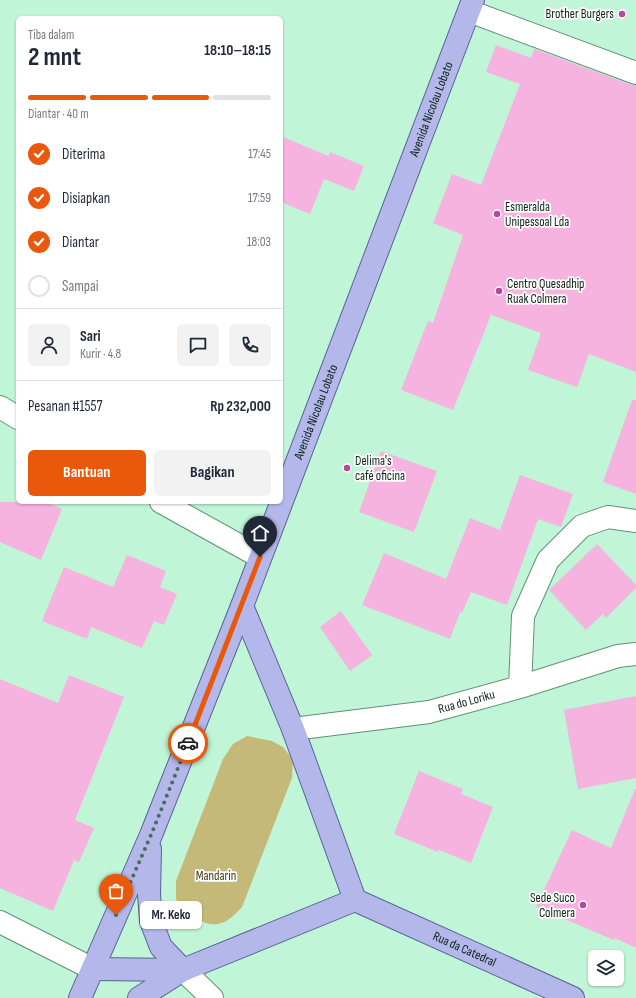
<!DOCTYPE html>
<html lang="id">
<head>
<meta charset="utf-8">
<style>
	body { margin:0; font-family:"Sofia Sans Condensed",sans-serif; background:#f2f2f3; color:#1f2937; height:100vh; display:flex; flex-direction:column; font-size:15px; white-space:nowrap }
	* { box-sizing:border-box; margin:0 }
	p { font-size:13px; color:#747a83 }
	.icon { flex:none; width:22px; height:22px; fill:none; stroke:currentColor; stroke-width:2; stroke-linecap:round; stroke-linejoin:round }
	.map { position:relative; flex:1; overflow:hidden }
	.details { position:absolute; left:16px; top:16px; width:267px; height:488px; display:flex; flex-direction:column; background:#fff; border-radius:6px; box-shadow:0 1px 3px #0004 }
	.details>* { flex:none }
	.buttons { position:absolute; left:588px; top:950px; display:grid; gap:8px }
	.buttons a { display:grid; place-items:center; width:36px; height:36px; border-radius:6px; background:#fff; box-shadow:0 1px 3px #0004; font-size:20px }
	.pin { position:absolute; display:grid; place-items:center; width:34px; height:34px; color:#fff; margin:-41px -17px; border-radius:50% 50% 50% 0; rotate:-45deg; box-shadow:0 0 4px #0007 }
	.pin .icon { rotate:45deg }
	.courier { position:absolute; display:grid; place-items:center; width:40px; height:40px; margin:-20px; border:3px solid #ea580c; border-radius:50%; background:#fff; color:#222; box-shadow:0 1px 5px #0007 }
	.bubble { position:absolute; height:28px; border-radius:6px; background:#fff; box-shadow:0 1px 3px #0004; font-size:13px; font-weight:700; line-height:28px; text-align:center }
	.headline em { font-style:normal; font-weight:700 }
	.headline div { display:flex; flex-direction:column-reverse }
	.headline { display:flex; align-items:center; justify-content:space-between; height:68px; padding:0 12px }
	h1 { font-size:26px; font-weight:700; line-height:30px }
	.bar { display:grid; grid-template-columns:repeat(4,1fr); gap:6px 4px; align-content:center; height:48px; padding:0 12px }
	.bar i { height:5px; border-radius:3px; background:#e0e1e3 }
	.bar .current { background:#ea580c }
	.bar p { grid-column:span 4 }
	.line { display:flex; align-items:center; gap:10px; padding:0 12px; border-top:1px solid #e0e1e3 }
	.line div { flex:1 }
	.round { display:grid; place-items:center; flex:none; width:42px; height:42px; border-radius:6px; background:#f2f2f3 }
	ol { padding:0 12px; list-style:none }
	li { display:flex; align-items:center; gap:12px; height:44px }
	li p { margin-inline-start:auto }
	li .icon { padding:4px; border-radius:50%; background:#ea580c; color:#fff; stroke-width:4 }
	li:last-child { color:#747a83 }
	li i { width:22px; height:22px; border:2px solid #e0e1e3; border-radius:50% }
	.primary-button { display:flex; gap:8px; margin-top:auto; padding:8px 12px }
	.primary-button a { flex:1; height:46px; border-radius:6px; background:#ea580c; color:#fff; font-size:16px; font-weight:700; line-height:46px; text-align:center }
	.primary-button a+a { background:#f2f2f3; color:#1f2937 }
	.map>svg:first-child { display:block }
</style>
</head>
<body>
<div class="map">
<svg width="636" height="998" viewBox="0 0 636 998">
	<rect width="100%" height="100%" fill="#c0f5d7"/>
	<path fill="#c4b979" d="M247,736L272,741L283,747L293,760L292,778L242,907C237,912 231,919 224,922C205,931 188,912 176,899V881L223,759L233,744Z"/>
	<g fill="#f6b3df">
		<polygon points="496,45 531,58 534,49 632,85 636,85 636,372 589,354 577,387 528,370 541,333 491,315 453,410 401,390 428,321 433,323 463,235 433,223 452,174 481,185 520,84 486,72"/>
		<polygon points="281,136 328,156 330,152 364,166 354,191 324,179 310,214 281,202"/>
		<polygon points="632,400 636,400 636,494 603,482"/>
		<polygon points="381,451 437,471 414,532 359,512"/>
		<polygon points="520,475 573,494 561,527 538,519 507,605 471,592 462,613 460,612 450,639 362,605 384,553 446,579 470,518 500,530"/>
		<polygon points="0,502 46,502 62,509 41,560 0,542"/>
		<polygon points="597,544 636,585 636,588 606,618 603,614 586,630 549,590"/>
		<polygon points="127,555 166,571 160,587 177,594 164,625 154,621 142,648 91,627 87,639 42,621 64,567 113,587"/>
		<polygon points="341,611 372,655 350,671 320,627"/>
		<polygon points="69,675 124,697 75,820 94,828 79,862 74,860 53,911 0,888 0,679 58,703"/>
		<polygon points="636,696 636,778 578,789 564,710"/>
		<polygon points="419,771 463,789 461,794 493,807 471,863 439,850 438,852 394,834"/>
		<polygon points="635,789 636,789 636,948 615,938 614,940 536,907 572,830 611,848"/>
	</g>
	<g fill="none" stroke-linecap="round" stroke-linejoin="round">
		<defs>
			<g id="minor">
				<polyline points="469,11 636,73"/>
				<polyline points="0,407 18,418"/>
				<polyline points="161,502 260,557"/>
				<polyline points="520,687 523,616 548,560 582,526 608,517 636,521"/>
				<path id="s1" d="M293,729L429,712L520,687L618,656L636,654"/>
				<polyline points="0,922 93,969"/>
				<polyline points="183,970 212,998"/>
			</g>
			<g id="major">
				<polyline points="242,606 293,729 355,900"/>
				<polyline points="150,849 149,894 151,921 161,947 183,970"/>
				<path id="s2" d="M355,900L573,998"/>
				<polyline points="93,969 183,970"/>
				<path id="s3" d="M80,998L151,835L242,606L473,0"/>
				<polyline points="139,998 183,970 355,900"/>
			</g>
		</defs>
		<use href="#minor" stroke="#609176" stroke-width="24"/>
		<use href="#major" stroke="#596396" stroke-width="24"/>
		<use href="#minor" stroke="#fff" stroke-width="22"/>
		<use href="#major" stroke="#b4b7e9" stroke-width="22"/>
	</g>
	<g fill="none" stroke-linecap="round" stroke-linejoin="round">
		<polyline stroke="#4c6b5a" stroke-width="4" stroke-dasharray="0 7.2" points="116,915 151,835 188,743"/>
		<polyline stroke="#ea580c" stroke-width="5" points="188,743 260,557"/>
	</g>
	<g fill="#bc469d" stroke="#fff" stroke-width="1.5">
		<circle cx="622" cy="14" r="4"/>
		<circle cx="497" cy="214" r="4"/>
		<circle cx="499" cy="291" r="4"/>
		<circle cx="347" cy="468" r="4"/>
		<circle cx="583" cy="905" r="4"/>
	</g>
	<g text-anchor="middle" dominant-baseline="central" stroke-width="3.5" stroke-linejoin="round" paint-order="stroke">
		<g font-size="13" fill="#0d2116" stroke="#fff" text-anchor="start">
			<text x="614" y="14" text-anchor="end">Brother Burgers</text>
			<text x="505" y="207">Esmeralda<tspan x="505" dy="15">Unipessoal Lda</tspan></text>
			<text x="507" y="284">Centro Quesadhip<tspan x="507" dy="15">Ruak Colmera</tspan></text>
			<text x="355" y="461">Delima's<tspan x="355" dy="15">café oficina</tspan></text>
			<text x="575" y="898" text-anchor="end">Sede Suco<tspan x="575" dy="15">Colmera</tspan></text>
		</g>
		<g font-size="13" fill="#0d2116" stroke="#fff">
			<text stroke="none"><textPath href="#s3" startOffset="956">Avenida Nicolau Lobato</textPath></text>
			<text stroke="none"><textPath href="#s3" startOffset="632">Avenida Nicolau Lobato</textPath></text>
			<text stroke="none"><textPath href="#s1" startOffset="176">Rua do Loriku</textPath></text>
			<text stroke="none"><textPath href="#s2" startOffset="120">Rua da Catedral</textPath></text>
		</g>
		<g font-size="13" fill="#3f3918" stroke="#fff">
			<text x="216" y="876">Mandarin</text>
		</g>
	</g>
</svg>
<div class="buttons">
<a><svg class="icon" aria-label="layers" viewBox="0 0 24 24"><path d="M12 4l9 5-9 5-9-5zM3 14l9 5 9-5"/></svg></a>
</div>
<div class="pin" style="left:116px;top:915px;background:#ea580c"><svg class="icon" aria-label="bag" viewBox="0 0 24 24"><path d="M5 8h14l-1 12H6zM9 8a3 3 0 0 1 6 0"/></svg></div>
<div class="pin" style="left:260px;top:557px;background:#1f2937"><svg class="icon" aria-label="home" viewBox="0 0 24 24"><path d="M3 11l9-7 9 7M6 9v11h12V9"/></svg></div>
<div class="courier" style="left:188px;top:743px"><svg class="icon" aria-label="car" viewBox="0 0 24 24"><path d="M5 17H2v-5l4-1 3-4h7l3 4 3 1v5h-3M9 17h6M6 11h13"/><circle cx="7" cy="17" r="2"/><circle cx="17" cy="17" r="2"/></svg></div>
<div class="bubble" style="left:140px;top:901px;width:62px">Mr. Keko</div>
<section class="details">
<div class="headline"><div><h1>2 mnt</h1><p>Tiba dalam</p></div><em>18:10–18:15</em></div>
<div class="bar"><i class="current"></i><i class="current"></i><i class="current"></i><i></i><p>Diantar · 40 m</p></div>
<ol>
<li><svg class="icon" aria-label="check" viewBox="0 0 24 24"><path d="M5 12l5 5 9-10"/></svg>Diterima<p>17:45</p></li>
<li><svg class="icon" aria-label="check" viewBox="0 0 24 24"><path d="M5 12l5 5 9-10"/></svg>Disiapkan<p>17:59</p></li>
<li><svg class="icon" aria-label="check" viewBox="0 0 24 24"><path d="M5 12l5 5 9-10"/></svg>Diantar<p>18:03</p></li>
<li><i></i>Sampai</li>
</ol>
<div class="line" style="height:72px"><a class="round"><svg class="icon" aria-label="person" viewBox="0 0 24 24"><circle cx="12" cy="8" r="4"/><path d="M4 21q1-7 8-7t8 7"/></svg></a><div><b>Sari</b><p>Kurir · 4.8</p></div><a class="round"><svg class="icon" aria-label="chat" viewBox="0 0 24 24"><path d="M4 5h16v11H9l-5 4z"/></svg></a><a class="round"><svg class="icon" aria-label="phone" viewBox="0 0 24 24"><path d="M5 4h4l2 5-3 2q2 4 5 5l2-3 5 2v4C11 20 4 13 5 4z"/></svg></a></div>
<div class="line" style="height:52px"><div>Pesanan #1557</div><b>Rp 232,000</b></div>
<div class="primary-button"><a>Bantuan</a><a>Bagikan</a></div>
</section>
</div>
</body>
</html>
